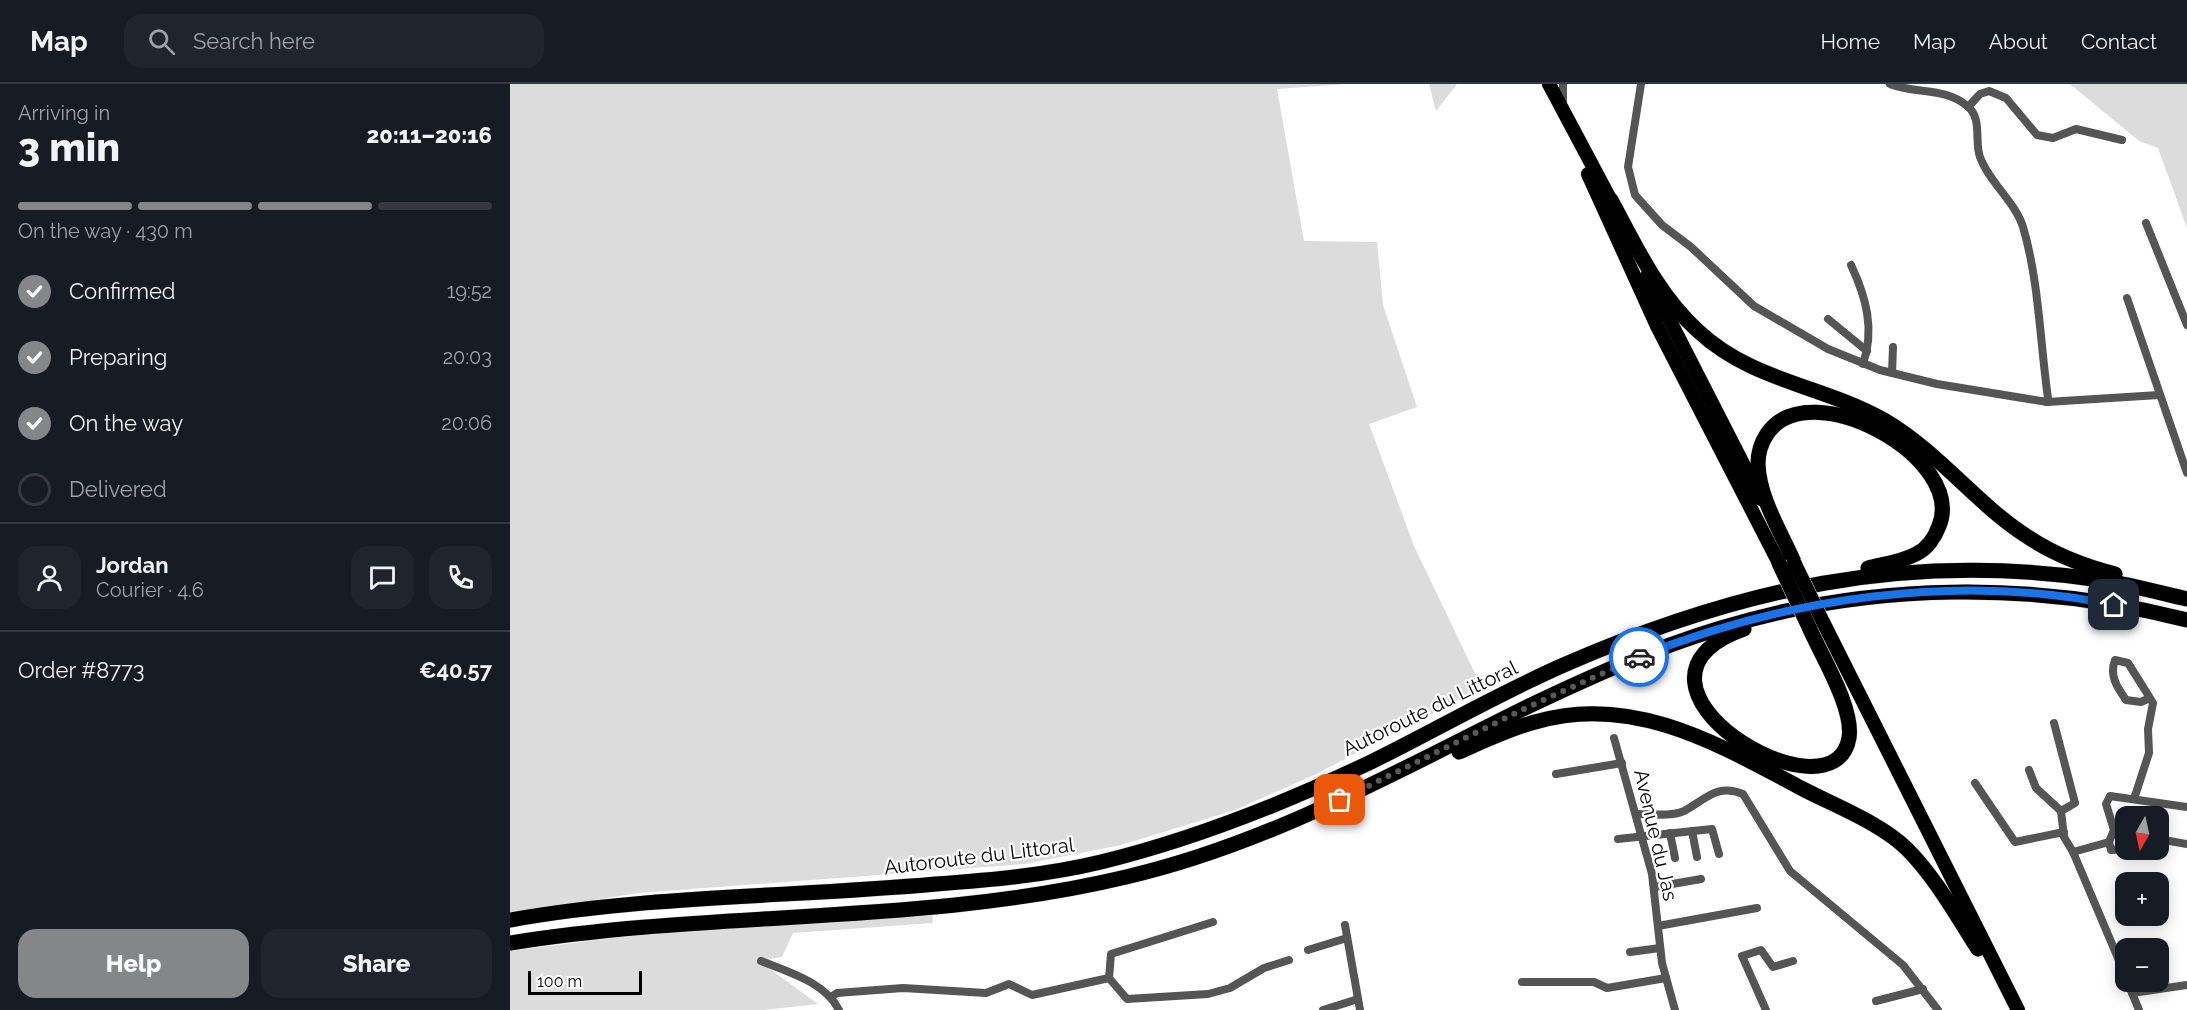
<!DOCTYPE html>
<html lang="en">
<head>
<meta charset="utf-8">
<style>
	body { margin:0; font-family:Raleway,sans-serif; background:#20242c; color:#f1f3f6; height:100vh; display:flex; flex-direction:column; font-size:22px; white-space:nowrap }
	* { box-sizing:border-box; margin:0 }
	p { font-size:20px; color:#9ea1a6 }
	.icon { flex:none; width:33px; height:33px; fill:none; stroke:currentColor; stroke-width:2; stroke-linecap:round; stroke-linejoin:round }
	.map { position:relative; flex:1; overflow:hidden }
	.sheet { display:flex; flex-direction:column; background:#171b24; width:510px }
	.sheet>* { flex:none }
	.needle { width:39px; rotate:189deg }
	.buttons { position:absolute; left:1605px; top:722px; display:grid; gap:12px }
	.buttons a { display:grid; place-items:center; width:54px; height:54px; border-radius:12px; background:#171b24; box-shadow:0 3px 15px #0003; font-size:30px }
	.scale { position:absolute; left:18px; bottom:15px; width:114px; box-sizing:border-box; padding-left:6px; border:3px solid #000; border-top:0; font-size:16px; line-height:21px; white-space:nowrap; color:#000; -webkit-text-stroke:4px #fff; paint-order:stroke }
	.pin { position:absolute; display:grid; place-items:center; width:51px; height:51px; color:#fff; margin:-26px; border-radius:12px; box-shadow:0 3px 9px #0006 }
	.courier { position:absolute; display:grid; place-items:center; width:60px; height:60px; margin:-30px; border:4px solid #1a73e8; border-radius:50%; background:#fff; color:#222; box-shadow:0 2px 8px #0007 }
	.head em { font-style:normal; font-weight:800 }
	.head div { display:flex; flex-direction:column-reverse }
	.head { display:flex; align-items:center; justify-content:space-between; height:102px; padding:0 18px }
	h1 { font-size:39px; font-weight:800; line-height:45px }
	.bar { display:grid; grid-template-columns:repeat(4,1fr); gap:9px 6px; align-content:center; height:72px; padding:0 18px }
	.bar i { height:8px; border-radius:4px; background:#363941 }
	.bar .active { background:#858687 }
	.bar p { grid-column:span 4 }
	.line { display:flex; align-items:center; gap:15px; padding:0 18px; border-top:2px solid #363941 }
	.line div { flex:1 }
	.round { display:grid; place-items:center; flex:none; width:63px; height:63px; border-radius:18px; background:#20242c }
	ol { padding:0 18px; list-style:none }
	li { display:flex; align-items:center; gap:18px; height:66px }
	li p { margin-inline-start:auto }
	li .icon { padding:6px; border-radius:50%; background:#858687; color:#fff; stroke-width:4 }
	li:last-child { color:#9ea1a6 }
	li i { width:33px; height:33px; border:3px solid #363941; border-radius:50% }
	.primary-button { display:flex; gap:12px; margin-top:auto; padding:12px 18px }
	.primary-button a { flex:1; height:69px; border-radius:18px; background:#858687; color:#fff; font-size:24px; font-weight:800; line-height:69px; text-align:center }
	.primary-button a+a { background:#20242c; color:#f1f3f6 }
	header { display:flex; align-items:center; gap:36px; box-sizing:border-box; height:84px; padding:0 30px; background:#171b24; border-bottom:2px solid #363941 }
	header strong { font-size:28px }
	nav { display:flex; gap:33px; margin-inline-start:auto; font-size:21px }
	.search { width:420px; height:54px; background:#20242c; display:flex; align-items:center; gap:15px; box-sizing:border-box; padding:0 21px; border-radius:18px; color:#9ea1a6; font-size:22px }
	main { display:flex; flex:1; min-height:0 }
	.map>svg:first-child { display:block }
</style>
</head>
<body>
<header>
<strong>Map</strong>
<div class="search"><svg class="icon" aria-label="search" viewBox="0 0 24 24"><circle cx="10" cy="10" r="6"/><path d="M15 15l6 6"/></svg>Search here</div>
<nav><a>Home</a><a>Map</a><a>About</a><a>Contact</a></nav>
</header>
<main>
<section class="sheet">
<div class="head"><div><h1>3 min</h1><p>Arriving in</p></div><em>20:11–20:16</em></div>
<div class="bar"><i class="active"></i><i class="active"></i><i class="active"></i><i></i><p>On the way · 430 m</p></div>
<ol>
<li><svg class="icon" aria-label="check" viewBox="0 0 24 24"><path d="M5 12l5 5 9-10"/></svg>Confirmed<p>19:52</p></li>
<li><svg class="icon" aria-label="check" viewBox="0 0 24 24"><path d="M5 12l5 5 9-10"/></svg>Preparing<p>20:03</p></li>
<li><svg class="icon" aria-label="check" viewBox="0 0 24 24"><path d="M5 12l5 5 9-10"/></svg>On the way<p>20:06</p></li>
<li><i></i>Delivered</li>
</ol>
<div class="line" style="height:108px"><a class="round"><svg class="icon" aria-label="person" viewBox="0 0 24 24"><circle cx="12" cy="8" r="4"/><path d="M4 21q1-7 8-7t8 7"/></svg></a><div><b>Jordan</b><p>Courier · 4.6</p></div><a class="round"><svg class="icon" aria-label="chat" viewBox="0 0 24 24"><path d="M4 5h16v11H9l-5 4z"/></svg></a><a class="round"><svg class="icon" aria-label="phone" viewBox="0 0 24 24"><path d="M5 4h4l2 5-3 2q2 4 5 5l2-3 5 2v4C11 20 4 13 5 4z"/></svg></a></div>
<div class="line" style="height:78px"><div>Order #8773</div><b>€40.57</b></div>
<div class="primary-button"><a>Help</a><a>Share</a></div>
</section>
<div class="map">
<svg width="1677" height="926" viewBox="0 0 1677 926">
	<rect width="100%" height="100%" fill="#fff"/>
	<g fill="#dcdcdc">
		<polygon points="0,0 838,0 767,5 794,157 867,158 873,221 907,323 859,340 904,462 972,604 806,690 725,726 611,761 515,780 129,809 0,829"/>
		<polygon points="919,0 947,0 926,27"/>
		<polygon points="1560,0 1677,0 1677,144 1648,64 1629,57"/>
		<polygon points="422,831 423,839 283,849 272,873 259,875 256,882 308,920 253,926 0,926 0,867 141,849"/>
	</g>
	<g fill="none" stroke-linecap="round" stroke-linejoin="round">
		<defs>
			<g id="primary">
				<polyline points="1039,0 1106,126"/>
				<polyline points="1078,90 1147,242 1269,479"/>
				<polyline points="1137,192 1251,415"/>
				<polyline points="1313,538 1508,926"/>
			</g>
			<g id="motorway">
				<path d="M1101,116C1126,162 1148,211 1188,247C1243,298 1312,301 1374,336C1429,368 1466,420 1518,453C1545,471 1574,482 1605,490"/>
				<path d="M1284,478C1271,448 1249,414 1248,380C1248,369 1251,359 1257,350C1299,287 1457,374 1429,442C1425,453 1417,465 1406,470C1391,478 1374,480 1358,484"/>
				<path d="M1234,545C1083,599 1324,743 1339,654C1344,624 1311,571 1299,543"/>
				<path d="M949,668C974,657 999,645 1025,638C1122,609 1208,660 1291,704C1323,721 1371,739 1397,765C1425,793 1446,831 1468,865"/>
				<path d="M0,836C140,811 285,813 426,800C481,796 537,791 591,778C685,755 773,720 861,678C926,646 989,609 1056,580C1229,505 1394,468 1583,495C1615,499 1646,508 1677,515"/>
				<path d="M0,859C204,826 415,841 616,793C759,760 887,687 1017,623C1080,593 1144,564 1211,544C1361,498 1526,497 1677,536"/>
			</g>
		</defs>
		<use href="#primary" stroke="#dbdbdb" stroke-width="15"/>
		<use href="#motorway" stroke="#dbdbdb" stroke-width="16"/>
		<g stroke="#555" stroke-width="8">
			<path d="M1131,0L1118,83L1125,111L1152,141L1181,163L1244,222L1318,265L1370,286L1427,300L1537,318L1538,314C1530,258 1529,197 1513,143C1506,119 1479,98 1470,73C1464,57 1473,34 1457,22C1435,3 1404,10 1380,0"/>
			<polyline points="1053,19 1053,0"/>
			<polyline points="1459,22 1470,10 1479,7 1496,14 1527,51 1543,54 1566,45 1612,56"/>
			<polyline points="1636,139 1677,241"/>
			<path d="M1341,181C1356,213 1365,245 1353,280"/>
			<polyline points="1617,214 1677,389"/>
			<polyline points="1318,235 1357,267"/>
			<polyline points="1382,289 1383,263"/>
			<polyline points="1537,318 1649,311"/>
			<polyline points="1544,639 1565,719 1551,727"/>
			<polyline points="1104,654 1142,790 1152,879 1165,926"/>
			<polyline points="1519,686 1526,704 1551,727"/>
			<polyline points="1046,690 1112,679"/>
			<polyline points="1465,699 1505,758 1554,748"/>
			<path d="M1624,715L1639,669L1638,645L1643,619L1640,614L1618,579L1605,576C1599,592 1607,603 1616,616L1631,618L1640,614"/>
			<polyline points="1551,727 1554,753 1563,768"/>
			<path d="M1127,730C1140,730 1163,733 1174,727C1195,716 1207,699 1233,710L1280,787L1393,881L1428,926"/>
			<polyline points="1182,747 1187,773"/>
			<polyline points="1160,749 1165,774"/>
			<polyline points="1108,755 1202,745 1209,770"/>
			<polyline points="1648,755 1677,760"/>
			<polyline points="1599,758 1601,766 1622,765"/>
			<polyline points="1145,803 1191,795"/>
			<polyline points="835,841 850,926"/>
			<polyline points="1148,842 1247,824"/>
			<polyline points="798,866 837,854"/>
			<polyline points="1120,868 1150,864"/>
			<path d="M251,877C278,888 315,898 329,926"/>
			<polyline points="1616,893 1563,768 1599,758 1604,746 1596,720 1600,712 1677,723"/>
			<polyline points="599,894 617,915 698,910 720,904 754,884 779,876"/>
			<polyline points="1617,897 1629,926"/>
			<polyline points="1012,898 1084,898 1097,904 1156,894"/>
			<polyline points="1622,909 1677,901"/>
			<polyline points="321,913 327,909 393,904 476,909 499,900 522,911 599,894 601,870 703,838"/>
			<polyline points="1366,917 1413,905"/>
			<polyline points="813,926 848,915"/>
			<polyline points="1256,926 1232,872 1251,866 1263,883 1283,877"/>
		</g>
		<use href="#primary" stroke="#000" stroke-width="14"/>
		<use href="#motorway" stroke="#000" stroke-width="15"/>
		<defs>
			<polyline id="primary-bridge" points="1284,478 1313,538"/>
			<polyline id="motorway-bridge" points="1269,479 1299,543"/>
		</defs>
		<use href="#primary-bridge" stroke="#dbdbdb" stroke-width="15" stroke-linecap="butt"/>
		<use href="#motorway-bridge" stroke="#dbdbdb" stroke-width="16" stroke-linecap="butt"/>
		<use href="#primary-bridge" stroke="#000" stroke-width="14"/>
		<use href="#motorway-bridge" stroke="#000" stroke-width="15"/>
	</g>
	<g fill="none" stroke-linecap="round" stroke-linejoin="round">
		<polyline stroke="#595959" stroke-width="6" stroke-dasharray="0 10.8" points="830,716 1018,623 1129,573"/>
		<path stroke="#1a73e8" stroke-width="8" d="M1129,573C1276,514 1448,488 1604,521"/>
	</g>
	<g text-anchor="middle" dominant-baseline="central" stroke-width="4.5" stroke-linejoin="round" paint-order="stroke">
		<g font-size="20" fill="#000" stroke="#fff">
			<text transform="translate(920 624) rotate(-26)">Autoroute du Littoral</text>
			<text transform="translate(1146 751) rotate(77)">Avenue du Jas</text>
			<text transform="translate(469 772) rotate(-7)">Autoroute du Littoral</text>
		</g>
	</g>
</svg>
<div class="buttons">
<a><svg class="needle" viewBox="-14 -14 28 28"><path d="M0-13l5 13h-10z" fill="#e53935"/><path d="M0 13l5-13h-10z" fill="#9ea1a6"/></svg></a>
<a>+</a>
<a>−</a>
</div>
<div class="scale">100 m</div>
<div class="pin" style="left:830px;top:716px;background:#ea580c"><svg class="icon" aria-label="bag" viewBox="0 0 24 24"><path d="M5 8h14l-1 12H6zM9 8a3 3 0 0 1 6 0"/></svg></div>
<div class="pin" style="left:1604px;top:521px;background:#1f2937"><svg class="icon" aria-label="home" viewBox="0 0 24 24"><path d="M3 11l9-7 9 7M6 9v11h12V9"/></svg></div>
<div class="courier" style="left:1129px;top:573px"><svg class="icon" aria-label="car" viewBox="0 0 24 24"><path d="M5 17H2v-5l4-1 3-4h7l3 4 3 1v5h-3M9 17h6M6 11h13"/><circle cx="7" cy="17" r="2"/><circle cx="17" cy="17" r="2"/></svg></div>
</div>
</main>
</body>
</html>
